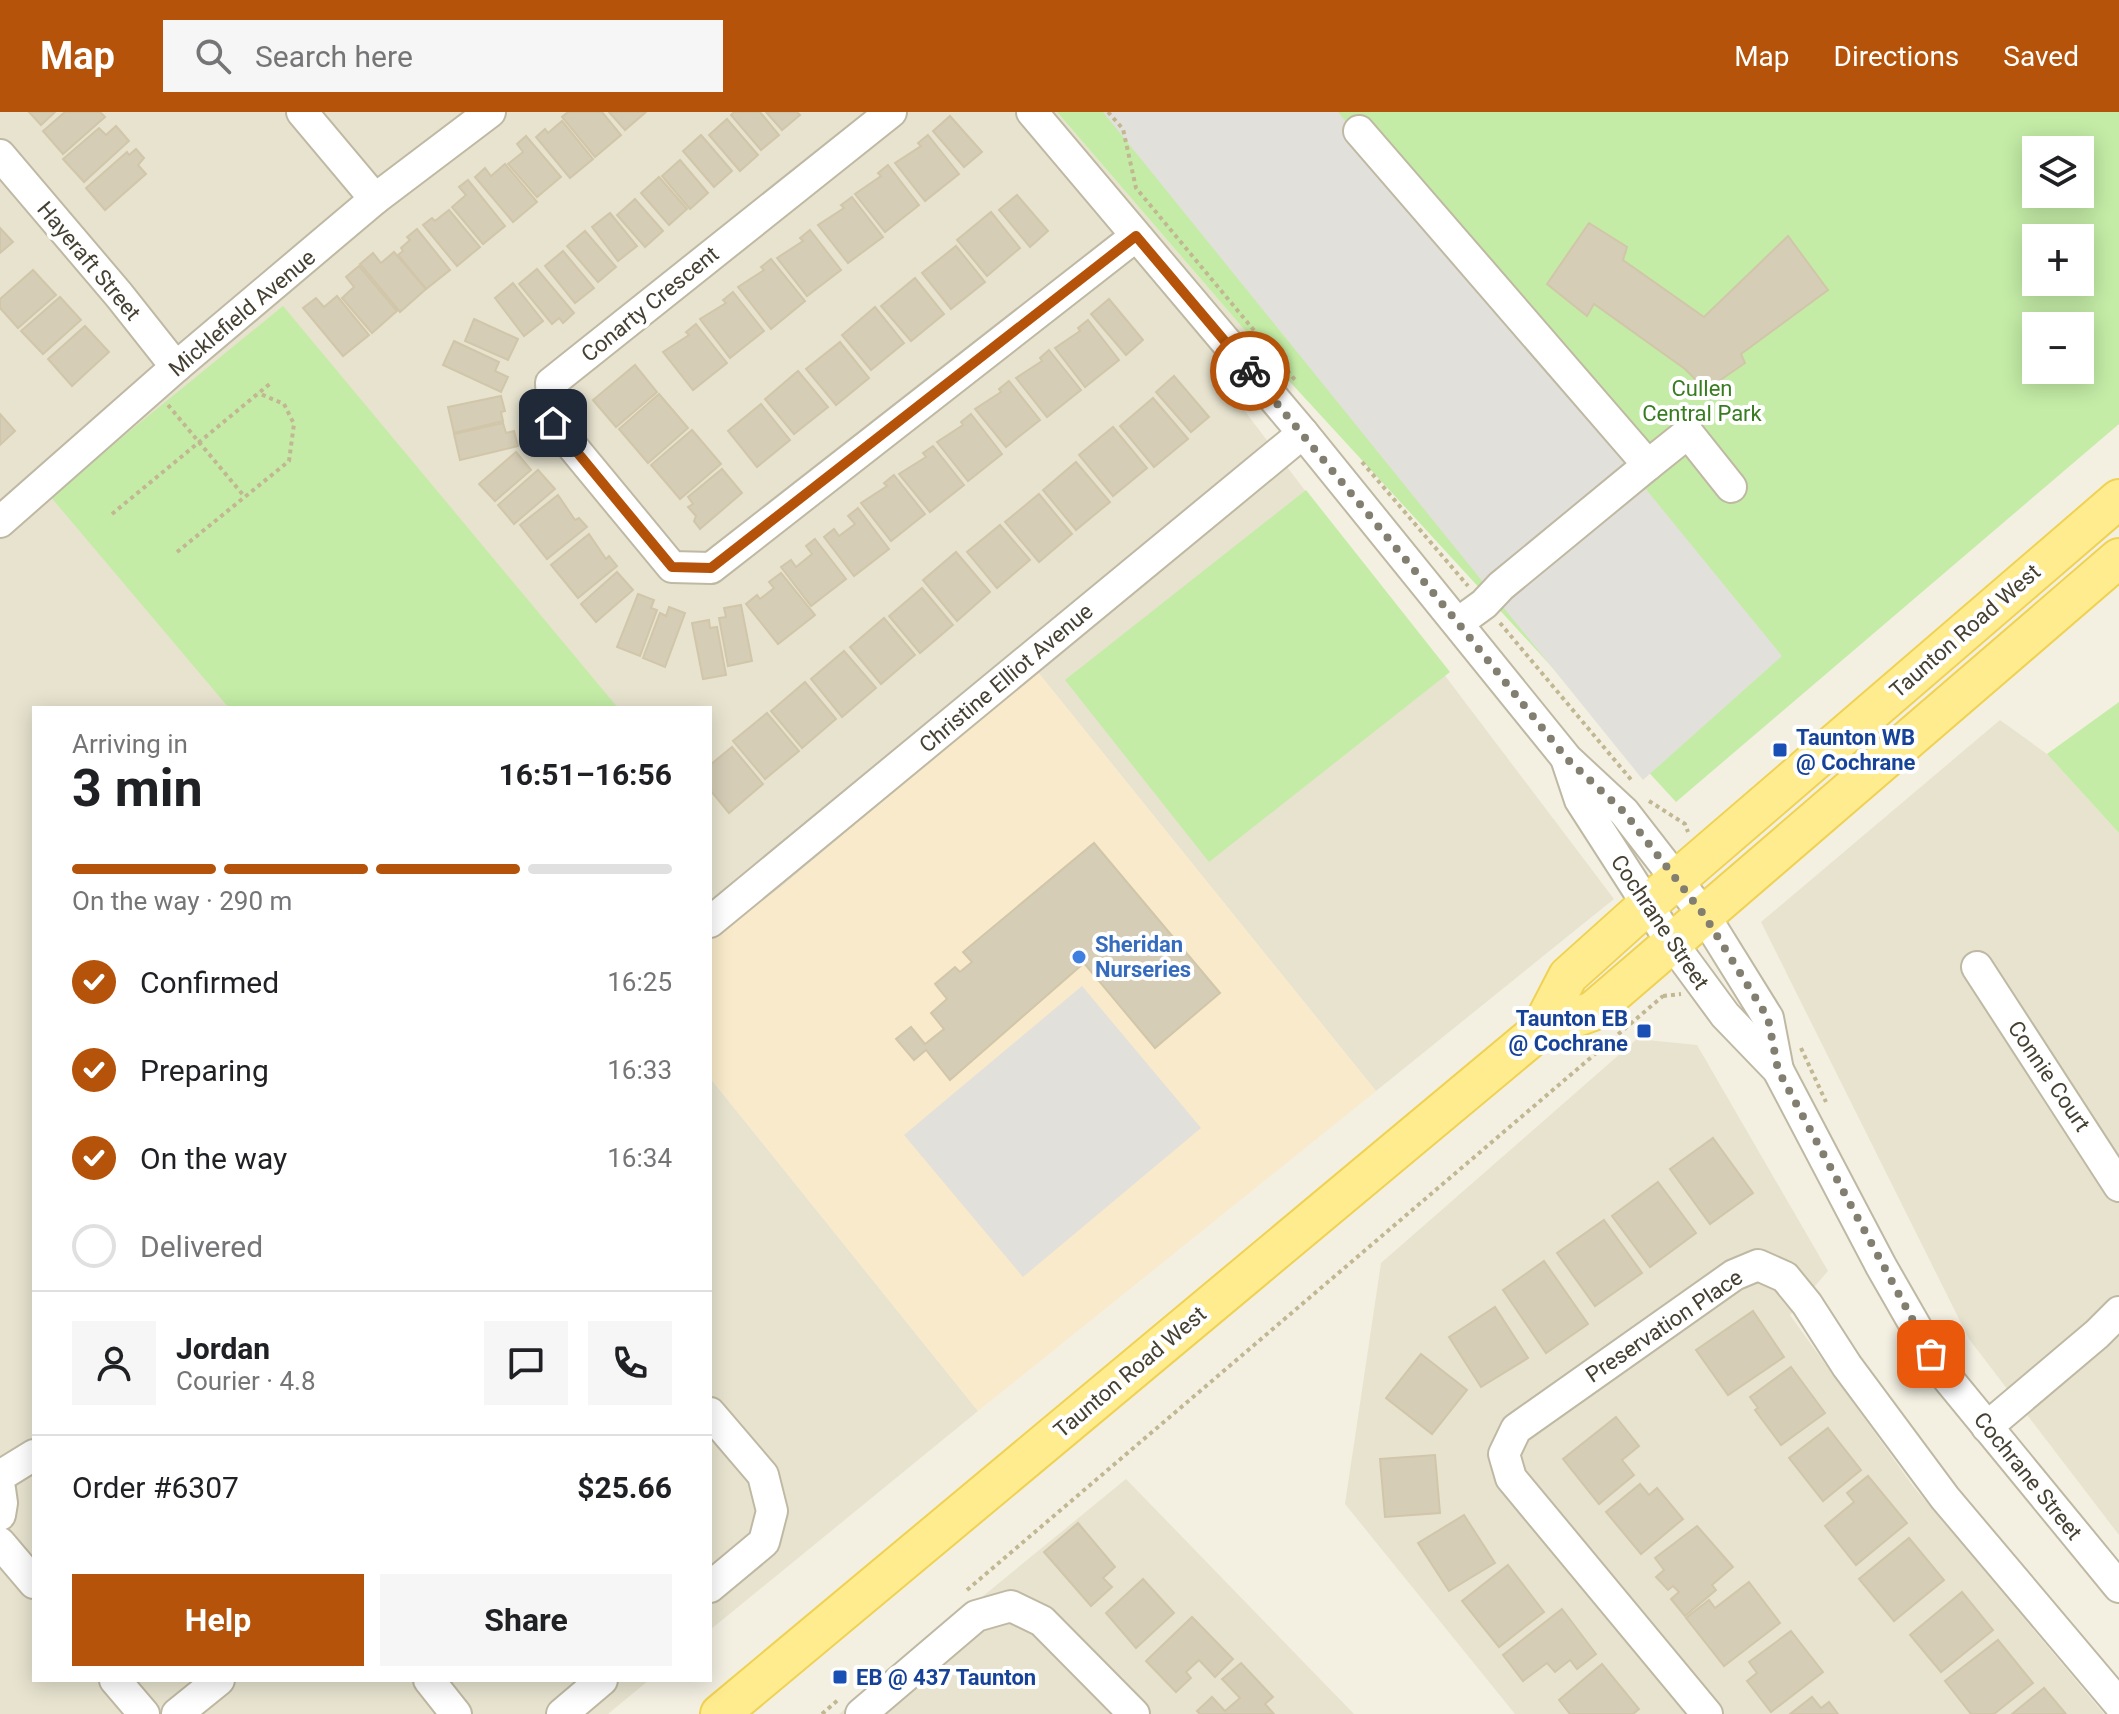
<!DOCTYPE html>
<html lang="en">
<head>
<meta charset="utf-8">
<style>
	body { margin:0; font-family:Roboto,sans-serif; background:#f6f6f6; color:#202124; height:100vh; display:flex; flex-direction:column; font-size:30px; white-space:nowrap }
	* { box-sizing:border-box; margin:0 }
	p { font-size:26px; color:#757577 }
	.icon { flex:none; width:44px; height:44px; fill:none; stroke:currentColor; stroke-width:2; stroke-linecap:round; stroke-linejoin:round }
	.map { position:relative; flex:1; overflow:hidden }
	.panel { position:absolute; left:32px; top:594px; width:680px; height:976px; display:flex; flex-direction:column; background:#fff; border-radius:0px; box-shadow:0 4px 20px #0003 }
	.panel>* { flex:none }
	.fabs { position:absolute; left:2022px; top:24px; display:grid; gap:16px }
	.fabs a { display:grid; place-items:center; width:72px; height:72px; border-radius:0px; background:#fff; box-shadow:0 4px 20px #0003; font-size:40px }
	.pin { position:absolute; display:grid; place-items:center; width:68px; height:68px; color:#fff; margin:-34px; border-radius:16px; box-shadow:0 4px 12px #0006 }
	.courier { position:absolute; display:grid; place-items:center; width:80px; height:80px; margin:-40px; border:6px solid #b45309; border-radius:50%; background:#fff; color:#222; box-shadow:0 2px 10px #0007 }
	.head em { font-style:normal; font-weight:700 }
	.head div { display:flex; flex-direction:column-reverse }
	.head { display:flex; align-items:center; justify-content:space-between; height:136px; padding:0 40px }
	h1 { font-size:52px; font-weight:700; line-height:60px }
	.bar { display:grid; grid-template-columns:repeat(4,1fr); gap:12px 8px; align-content:center; height:96px; padding:0 40px }
	.bar i { height:10px; border-radius:6px; background:#e0e0e0 }
	.bar .selected { background:#b45309 }
	.bar p { grid-column:span 4 }
	.line { display:flex; align-items:center; gap:20px; padding:0 40px; border-top:2px solid #e0e0e0 }
	.line div { flex:1 }
	.round { display:grid; place-items:center; flex:none; width:84px; height:84px; border-radius:0px; background:#f6f6f6 }
	ol { padding:0 40px; list-style:none }
	li { display:flex; align-items:center; gap:24px; height:88px }
	li p { margin-inline-start:auto }
	li .icon { padding:8px; border-radius:50%; background:#b45309; color:#fff; stroke-width:4 }
	li:last-child { color:#757577 }
	li i { width:44px; height:44px; border:4px solid #e0e0e0; border-radius:50% }
	.cta { display:flex; gap:16px; margin-top:auto; padding:16px 40px }
	.cta a { flex:1; height:92px; border-radius:0px; background:#b45309; color:#fff; font-size:32px; font-weight:700; line-height:92px; text-align:center }
	.cta a+a { background:#f6f6f6; color:#202124 }
	header { display:flex; align-items:center; gap:48px; box-sizing:border-box; height:112px; padding:0 40px; background:#b45309; color:#fff }
	header strong { font-size:38px }
	nav { display:flex; gap:44px; margin-inline-start:auto; font-size:28px }
	.search { width:560px; height:72px; background:#f6f6f6; display:flex; align-items:center; gap:20px; box-sizing:border-box; padding:0 28px; border-radius:0px; color:#757577; font-size:30px }
	.map>svg:first-child { display:block }
</style>
</head>
<body>
<header>
<strong>Map</strong>
<div class="search"><svg class="icon" aria-label="search" viewBox="0 0 24 24"><circle cx="10" cy="10" r="6"/><path d="M15 15l6 6"/></svg>Search here</div>
<nav><a>Map</a><a>Directions</a><a>Saved</a></nav>
</header>
<div class="map">
<svg width="2119" height="1602" viewBox="0 0 2119 1602">
	<rect width="100%" height="100%" fill="#f3f0e2"/>
	<g fill="#e7e3cf">
		<polygon points="0,0 1057,0 1280,259 1241,294 1614,787 1376,979 1037,559 781,775 710,827 710,596 34,596 34,1568 649,1568 608,1602 0,1602"/>
		<polygon points="2000,608 2047,642 2119,721 2119,1423 1969,1227 1761,810"/>
		<polygon points="1637,927 1697,933 1828,1159 1790,1203 1913,1374 2104,1602 1515,1602 1345,1392 1381,1151"/>
		<polygon points="710,966 978,1299 710,1518"/>
		<polygon points="1126,1367 1354,1602 839,1602"/>
	</g>
	<polygon fill="#f8eaca" points="1037,559 1376,979 978,1299 710,966 710,827 781,775"/>
	<g fill="#c4eca6" fill-rule="evenodd">
		<path d="M1057,0H2119V312L1676,690L1280,259ZM2036,38H2080V82H2036ZM2036,126H2080V170H2036ZM2036,214H2080V258H2036Z"/>
		<polygon points="283,194 618,596 229,596 50,384"/>
		<polygon points="1306,378 1450,560 1209,750 1065,568"/>
		<polygon points="2119,590 2119,721 2047,642"/>
	</g>
	<g fill="#e2e0db">
		<polygon points="1103,0 1338,0 1782,544 1643,668"/>
		<polygon points="1082,874 1201,1016 1023,1165 904,1023"/>
	</g>
	<g fill="#d5cdb6" stroke="#d1c6a9" stroke-width="2">
		<polygon points="29,0 55,0 41,13"/>
		<polygon points="65,0 100,0 105,5 63,42 43,19"/>
		<polygon points="568,0 602,0 621,23 595,45 562,5"/>
		<polygon points="609,0 646,0 625,18"/>
		<polygon points="734,0 760,0 779,23 761,38 731,3"/>
		<polygon points="766,0 797,0 800,3 782,18"/>
		<polygon points="950,4 982,40 964,55 933,19"/>
		<polygon points="727,7 758,43 740,59 709,23"/>
		<polygon points="562,9 593,47 570,66 536,25 545,17 548,21"/>
		<polygon points="116,14 129,29 84,70 63,47 99,16 106,23"/>
		<polygon points="701,23 732,59 714,75 683,39"/>
		<polygon points="928,23 959,62 925,89 895,51 921,34 918,31"/>
		<polygon points="526,24 561,65 537,85 508,52 523,40 517,32"/>
		<polygon points="136,37 144,46 138,53 146,62 105,98 86,76 127,40 129,43"/>
		<polygon points="680,48 708,81 690,97 662,64"/>
		<polygon points="505,52 537,90 513,110 475,65 485,56 491,64"/>
		<polygon points="888,53 919,93 885,120 855,82 881,64 878,61"/>
		<polygon points="659,65 687,97 669,113 641,81"/>
		<polygon points="468,68 505,114 483,132 452,95 466,83 459,75"/>
		<polygon points="1017,83 1048,119 1030,135 999,98"/>
		<polygon points="852,85 883,125 848,151 818,113 844,96 841,93"/>
		<polygon points="635,87 663,119 645,135 617,103"/>
		<polygon points="449,98 480,135 457,154 423,113 432,106 435,109"/>
		<polygon points="991,100 1020,136 987,164 957,128"/>
		<polygon points="610,101 637,134 618,149 592,115"/>
		<polygon points="1589,111 1627,135 1623,148 1704,205 1788,124 1828,178 1741,242 1745,251 1706,278 1685,257 1594,192 1587,204 1547,172"/>
		<polygon points="0,116 13,130 0,141"/>
		<polygon points="417,117 450,158 426,177 398,143 403,139 401,136 410,128 407,125"/>
		<polygon points="810,118 841,158 807,184 777,146 803,129 800,126"/>
		<polygon points="585,119 616,155 598,170 567,134"/>
		<polygon points="956,134 985,170 951,197 922,161"/>
		<polygon points="563,139 594,176 575,191 545,154"/>
		<polygon points="394,140 426,177 400,200 360,152 373,141 381,151"/>
		<polygon points="771,147 805,189 771,217 738,175 764,158 761,155"/>
		<polygon points="359,154 397,199 372,221 342,186 354,175 346,165"/>
		<polygon points="537,157 574,201 563,211 559,206 552,212 519,172"/>
		<polygon points="33,158 56,183 18,216 0,196 0,187"/>
		<polygon points="915,166 944,202 911,229 881,194"/>
		<polygon points="513,171 543,209 524,224 495,186"/>
		<polygon points="733,180 764,219 730,246 700,207 726,191 723,188"/>
		<polygon points="337,184 369,223 343,244 303,196 316,186 324,195"/>
		<polygon points="60,185 81,208 43,242 21,219"/>
		<polygon points="1109,187 1143,228 1126,243 1091,202"/>
		<polygon points="875,195 904,231 871,258 842,223"/>
		<polygon points="474,207 518,227 508,248 465,229"/>
		<polygon points="1088,208 1119,248 1085,275 1055,236 1080,219 1078,216"/>
		<polygon points="696,212 727,251 693,278 663,240 689,223 686,220"/>
		<polygon points="85,214 109,240 72,274 48,247"/>
		<polygon points="454,229 499,250 495,259 508,265 501,280 443,253"/>
		<polygon points="840,230 869,266 836,293 806,257"/>
		<polygon points="1049,238 1081,278 1047,305 1016,266 1042,249 1040,246"/>
		<polygon points="635,253 657,280 616,315 593,288"/>
		<polygon points="798,259 828,295 794,322 765,287"/>
		<polygon points="1174,264 1209,305 1191,320 1156,280"/>
		<polygon points="1009,269 1040,308 1006,335 975,297 1001,280 999,277"/>
		<polygon points="659,282 688,316 648,351 619,317"/>
		<polygon points="501,284 505,299 501,300 503,309 454,321 448,295"/>
		<polygon points="1153,286 1188,327 1154,355 1120,314"/>
		<polygon points="761,292 790,328 757,355 728,319"/>
		<polygon points="0,302 15,319 0,333"/>
		<polygon points="971,302 1002,342 968,369 937,330 963,313 961,310"/>
		<polygon points="503,311 506,321 514,319 518,334 460,348 454,322"/>
		<polygon points="1113,315 1147,356 1113,384 1079,343"/>
		<polygon points="692,318 721,352 680,387 651,353"/>
		<polygon points="933,334 964,373 930,400 899,362 926,345 923,341"/>
		<polygon points="516,340 531,358 495,389 479,372"/>
		<polygon points="1076,350 1110,390 1076,418 1043,378"/>
		<polygon points="722,357 742,381 700,417 694,409 696,404 688,395 693,392 688,385"/>
		<polygon points="538,358 555,377 514,412 498,393"/>
		<polygon points="894,363 925,402 891,429 861,391 887,374 884,371"/>
		<polygon points="1039,382 1072,422 1039,450 1005,410"/>
		<polygon points="558,383 575,408 579,406 587,415 547,447 520,413"/>
		<polygon points="858,396 889,437 854,464 824,425 834,417 839,424 855,412 848,404"/>
		<polygon points="1000,413 1030,448 997,476 967,440"/>
		<polygon points="589,422 606,447 609,444 617,454 578,486 551,453"/>
		<polygon points="815,427 846,467 811,494 781,455 791,448 796,455 812,442 806,434"/>
		<polygon points="956,440 990,480 957,509 923,468"/>
		<polygon points="617,460 633,478 596,510 581,492"/>
		<polygon points="781,461 815,503 778,532 746,492 757,483 760,487 774,476 769,470"/>
		<polygon points="922,476 953,513 920,541 889,504"/>
		<polygon points="638,482 654,488 651,496 657,498 640,544 617,535"/>
		<polygon points="741,493 752,549 728,554 719,506 726,505 724,496"/>
		<polygon points="669,495 685,501 665,555 643,546 660,501 666,504"/>
		<polygon points="884,506 915,543 881,572 850,535"/>
		<polygon points="709,508 710,516 717,515 726,563 703,567 692,511"/>
		<polygon points="844,539 876,576 842,605 811,567"/>
		<polygon points="805,570 836,607 802,636 771,599"/>
		<polygon points="767,601 799,639 765,667 733,629"/>
		<polygon points="732,635 763,672 729,701 710,678 710,653"/>
		<polygon points="1094,731 1220,881 1155,936 1084,851 950,968 926,938 914,948 896,927 911,915 925,932 944,917 931,901 947,887 935,872 955,855 960,860 972,850 963,840"/>
		<polygon points="1713,1026 1753,1081 1710,1112 1670,1057"/>
		<polygon points="1658,1070 1696,1121 1650,1155 1612,1104"/>
		<polygon points="1604,1108 1642,1161 1595,1194 1557,1141"/>
		<polygon points="1544,1149 1588,1212 1546,1241 1503,1178"/>
		<polygon points="1495,1195 1528,1246 1481,1275 1449,1225"/>
		<polygon points="1753,1199 1784,1245 1728,1283 1696,1238"/>
		<polygon points="1421,1242 1467,1278 1432,1322 1386,1286"/>
		<polygon points="1791,1255 1825,1301 1781,1333 1755,1298 1758,1296 1750,1285"/>
		<polygon points="1616,1305 1639,1334 1622,1348 1634,1363 1599,1392 1563,1347"/>
		<polygon points="1828,1316 1861,1358 1823,1389 1789,1346"/>
		<polygon points="1435,1343 1440,1401 1385,1405 1380,1347"/>
		<polygon points="1868,1364 1907,1411 1856,1453 1825,1414 1854,1390 1847,1381"/>
		<polygon points="1640,1372 1649,1383 1657,1376 1683,1407 1641,1442 1606,1400"/>
		<polygon points="1464,1403 1495,1451 1449,1479 1418,1431"/>
		<polygon points="1078,1411 1115,1455 1103,1466 1112,1475 1091,1494 1044,1440"/>
		<polygon points="1697,1414 1733,1455 1712,1473 1716,1478 1685,1504 1671,1487 1679,1480 1673,1474 1668,1478 1656,1465 1664,1458 1655,1446"/>
		<polygon points="1909,1426 1944,1468 1894,1509 1859,1467"/>
		<polygon points="1508,1453 1544,1500 1499,1535 1462,1489"/>
		<polygon points="1143,1467 1174,1501 1136,1536 1106,1501"/>
		<polygon points="1749,1470 1780,1511 1724,1554 1686,1506 1709,1488 1715,1496"/>
		<polygon points="1962,1480 1993,1518 1941,1560 1910,1523"/>
		<polygon points="1562,1497 1596,1542 1577,1557 1570,1548 1555,1560 1547,1551 1523,1569 1503,1543"/>
		<polygon points="1192,1505 1233,1547 1215,1565 1199,1548 1186,1560 1191,1566 1176,1580 1146,1549"/>
		<polygon points="1791,1519 1823,1560 1771,1600 1747,1569 1757,1561 1749,1550"/>
		<polygon points="1998,1528 2033,1571 1994,1602 1971,1602 1945,1569"/>
		<polygon points="1241,1551 1273,1585 1265,1592 1274,1602 1200,1602 1197,1599 1212,1585 1225,1599 1240,1586 1222,1567"/>
		<polygon points="1602,1552 1639,1597 1633,1602 1570,1602 1559,1588"/>
		<polygon points="2044,1576 2066,1602 2012,1602"/>
		<polygon points="1812,1585 1821,1596 1829,1590 1838,1602 1790,1602"/>
	</g>
	<g fill="none" stroke-linecap="round" stroke-linejoin="round">
		<defs>
			<g id="minor">
				<polyline points="302,0 375,87"/>
				<polyline points="891,0 551,271 553,311 672,455 711,456 1136,124"/>
				<polyline points="1032,0 1303,321 1567,647 1624,700 1704,803 1768,906 1778,958"/>
				<polyline points="1359,19 1648,353 1501,474 1484,492 1458,511"/>
				<polyline points="0,43 119,183 176,255"/>
				<polyline points="1648,353 1688,321 1731,375"/>
				<polyline points="0,410 176,255 375,87 490,0"/>
				<polyline points="1567,649 1580,688 1672,831 1725,903 1778,958 1881,1154 1940,1257 2119,1475"/>
				<polyline points="710,810 1303,321"/>
				<polyline points="1977,855 2119,1074"/>
				<polyline points="710,1301 763,1363 772,1399 764,1430 710,1475"/>
				<polyline points="1987,1315 2097,1222 2119,1200"/>
				<polyline points="0,1364 34,1343"/>
				<polyline points="0,1377 2,1391 0,1403"/>
				<polyline points="0,1431 34,1471"/>
				<polyline points="115,1568 144,1602"/>
				<polyline points="429,1568 456,1602"/>
				<polyline points="177,1602 219,1568"/>
				<polyline points="562,1602 602,1568"/>
				<polyline points="861,1602 976,1504 1011,1494 1042,1509 1134,1602"/>
				<polyline points="1707,1602 1511,1366 1504,1342 1516,1317 1734,1163 1758,1153 1785,1165 1807,1192 1847,1254 1945,1386 2119,1592"/>
			</g>
			<g id="major">
				<polyline points="1540,918 1568,864 1647,793 2119,387"/>
				<polyline points="720,1602 1540,918 1593,899 2119,446"/>
			</g>
		</defs>
		<use href="#minor" stroke="#bfb9a4" stroke-width="34"/>
		<use href="#major" stroke="#efd253" stroke-width="42"/>
		<g stroke="#c2b793" stroke-width="4" stroke-dasharray="4 4" stroke-linecap="butt">
			<polyline points="1108,0 1123,17 1136,76 1296,269"/>
			<polyline points="168,293 244,384"/>
			<polyline points="1362,350 1468,474"/>
			<polyline points="112,402 272,270"/>
			<polyline points="177,440 289,349 294,312 284,292 258,281"/>
			<polyline points="1500,511 1633,670"/>
			<polyline points="1649,689 1685,712 1688,720"/>
			<polyline points="1663,884 1681,882"/>
			<polyline points="1801,936 1826,990"/>
			<polyline points="967,1478 1663,884 1661,880"/>
			<polyline points="822,1602 838,1588"/>
		</g>
		<use href="#minor" stroke="#fff" stroke-width="30"/>
		<use href="#major" stroke="#ffec8f" stroke-width="38"/>
	</g>
	<g fill="none" stroke-linecap="round" stroke-linejoin="round">
		<polyline stroke="#827e70" stroke-width="8" stroke-dasharray="0 14.4" points="1250,259 1458,511 1567,647 1624,700 1704,803 1768,906 1778,958 1931,1242"/>
		<polyline stroke="#b45309" stroke-width="10" points="553,311 672,455 711,456 1136,124 1250,259"/>
	</g>
	<g fill="#1a4fb4" stroke="#fff" stroke-width="3">
		<rect x="1772" y="630" width="16" height="16" rx="4"/>
		<rect x="1636" y="911" width="16" height="16" rx="4"/>
		<rect x="832" y="1557" width="16" height="16" rx="4"/>
	</g>
	<circle fill="#3f7fe0" stroke="#fff" stroke-width="3" cx="1079" cy="845" r="8"/>
	<g text-anchor="middle" dominant-baseline="central" stroke-width="8" stroke-linejoin="round" paint-order="stroke">
		<g font-size="22" fill="#454032" stroke="#fff">
			<text transform="translate(89 149) rotate(50)">Hayeraft Street</text>
			<text transform="translate(650 192) rotate(-39)">Conarty Crescent</text>
			<text transform="translate(242 201) rotate(-40)">Micklefield Avenue</text>
			<text transform="translate(1965 519) rotate(-41)">Taunton Road West</text>
			<text transform="translate(1006 566) rotate(-40)">Christine Elliot Avenue</text>
			<text transform="translate(1660 810) rotate(56)">Cochrane Street</text>
			<text transform="translate(2049 964) rotate(56)">Connie Court</text>
			<text transform="translate(1664 1214) rotate(-34)">Preservation Place</text>
			<text transform="translate(1130 1260) rotate(-40)">Taunton Road West</text>
			<text transform="translate(2028 1364) rotate(51)">Cochrane Street</text>
		</g>
		<g font-size="22" fill="#387b20" stroke="#fff">
			<text x="1702" y="276">Cullen<tspan x="1702" dy="25">Central Park</tspan></text>
		</g>
		<g font-size="22" font-weight="bold" fill="#164399" stroke="#fff" text-anchor="start">
			<text x="1796" y="625">Taunton WB<tspan x="1796" dy="25">@ Cochrane</tspan></text>
			<text x="1628" y="906" text-anchor="end">Taunton EB<tspan x="1628" dy="25">@ Cochrane</tspan></text>
			<text x="856" y="1565">EB @ 437 Taunton</text>
		</g>
		<g font-size="22" font-weight="bold" fill="#366cbe" stroke="#fff" text-anchor="start">
			<text x="1095" y="832">Sheridan<tspan x="1095" dy="25">Nurseries</tspan></text>
		</g>
	</g>
</svg>
<div class="fabs">
<a><svg class="icon" aria-label="layers" viewBox="0 0 24 24"><path d="M12 4l9 5-9 5-9-5zM3 14l9 5 9-5"/></svg></a>
<a>+</a>
<a>−</a>
</div>
<div class="pin" style="left:1931px;top:1242px;background:#ea580c"><svg class="icon" aria-label="bag" viewBox="0 0 24 24"><path d="M5 8h14l-1 12H6zM9 8a3 3 0 0 1 6 0"/></svg></div>
<div class="pin" style="left:553px;top:311px;background:#1f2937"><svg class="icon" aria-label="home" viewBox="0 0 24 24"><path d="M3 11l9-7 9 7M6 9v11h12V9"/></svg></div>
<div class="courier" style="left:1250px;top:259px"><svg class="icon" aria-label="bike" viewBox="0 0 24 24"><circle cx="6" cy="16" r="4"/><circle cx="18" cy="16" r="4"/><path d="M6 16l4-8h5l3 8M10 8l3 8H6M13 5h3"/></svg></div>
<section class="panel">
<div class="head"><div><h1>3 min</h1><p>Arriving in</p></div><em>16:51–16:56</em></div>
<div class="bar"><i class="selected"></i><i class="selected"></i><i class="selected"></i><i></i><p>On the way · 290 m</p></div>
<ol>
<li><svg class="icon" aria-label="check" viewBox="0 0 24 24"><path d="M5 12l5 5 9-10"/></svg>Confirmed<p>16:25</p></li>
<li><svg class="icon" aria-label="check" viewBox="0 0 24 24"><path d="M5 12l5 5 9-10"/></svg>Preparing<p>16:33</p></li>
<li><svg class="icon" aria-label="check" viewBox="0 0 24 24"><path d="M5 12l5 5 9-10"/></svg>On the way<p>16:34</p></li>
<li><i></i>Delivered</li>
</ol>
<div class="line" style="height:144px"><a class="round"><svg class="icon" aria-label="person" viewBox="0 0 24 24"><circle cx="12" cy="8" r="4"/><path d="M4 21q1-7 8-7t8 7"/></svg></a><div><b>Jordan</b><p>Courier · 4.8</p></div><a class="round"><svg class="icon" aria-label="chat" viewBox="0 0 24 24"><path d="M4 5h16v11H9l-5 4z"/></svg></a><a class="round"><svg class="icon" aria-label="phone" viewBox="0 0 24 24"><path d="M5 4h4l2 5-3 2q2 4 5 5l2-3 5 2v4C11 20 4 13 5 4z"/></svg></a></div>
<div class="line" style="height:104px"><div>Order #6307</div><b>$25.66</b></div>
<div class="cta"><a>Help</a><a>Share</a></div>
</section>
</div>
</body>
</html>
